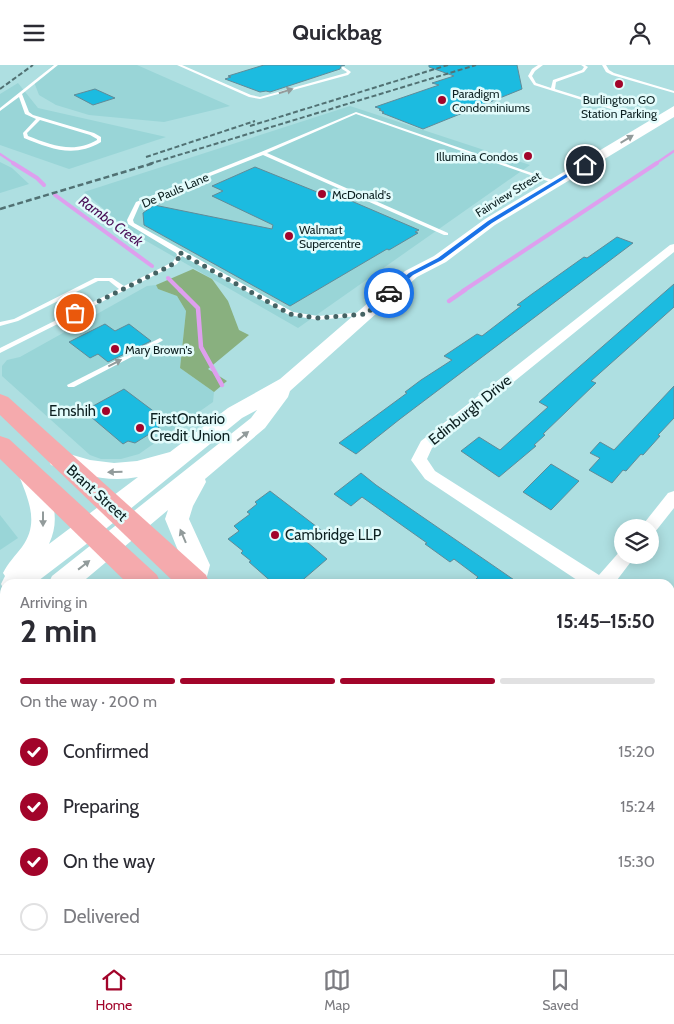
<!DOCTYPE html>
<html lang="en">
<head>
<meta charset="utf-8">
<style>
	body { margin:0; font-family:Cabin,sans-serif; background:#f2f2f3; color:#2b2b33; height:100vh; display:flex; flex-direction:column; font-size:19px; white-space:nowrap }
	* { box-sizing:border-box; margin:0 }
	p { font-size:16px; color:#7c7c81 }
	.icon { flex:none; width:28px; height:28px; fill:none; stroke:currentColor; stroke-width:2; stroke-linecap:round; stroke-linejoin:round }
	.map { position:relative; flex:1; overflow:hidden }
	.drawer { position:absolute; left:0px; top:514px; width:675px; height:376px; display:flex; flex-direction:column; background:#fff; border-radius:15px 15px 0 0; box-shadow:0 2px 12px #0003 }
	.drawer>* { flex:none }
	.controls { position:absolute; left:614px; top:454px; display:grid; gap:10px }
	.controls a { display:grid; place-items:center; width:45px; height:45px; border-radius:50%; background:#fff; box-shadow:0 2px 12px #0003; font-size:25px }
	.pin { position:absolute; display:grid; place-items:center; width:42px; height:42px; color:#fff; margin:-21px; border:2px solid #fff; border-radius:50%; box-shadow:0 1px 5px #0007 }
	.courier { position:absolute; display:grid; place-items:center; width:50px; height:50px; margin:-25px; border:4px solid #1a73e8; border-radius:50%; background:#fff; color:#222; box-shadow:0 1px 6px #0007 }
	.overview em { font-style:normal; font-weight:800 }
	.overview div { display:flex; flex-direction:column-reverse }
	.overview { display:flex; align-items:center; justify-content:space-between; height:85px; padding:0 20px }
	h1 { font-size:32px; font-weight:800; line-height:38px }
	.bar { display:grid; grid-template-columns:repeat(4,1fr); gap:8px 5px; align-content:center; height:60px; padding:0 20px }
	.bar i { height:6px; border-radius:4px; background:#e1e1e2 }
	.bar .on { background:#a2042a }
	.bar p { grid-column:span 4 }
	ol { padding:0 20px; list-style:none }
	li { display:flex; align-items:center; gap:15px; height:55px }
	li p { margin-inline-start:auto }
	li .icon { padding:5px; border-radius:50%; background:#a2042a; color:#fff; stroke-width:4 }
	li:last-child { color:#7c7c81 }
	li i { width:28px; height:28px; border:2px solid #e1e1e2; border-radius:50% }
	header { display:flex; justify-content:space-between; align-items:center; height:65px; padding:0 20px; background:#fff; font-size:22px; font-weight:800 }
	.tab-bar { display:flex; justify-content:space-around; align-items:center; height:70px; border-top:1px solid #e1e1e2; background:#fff; font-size:14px; color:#7c7c81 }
	.tab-bar a { display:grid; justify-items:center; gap:2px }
	.tab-bar .on { color:#a2042a }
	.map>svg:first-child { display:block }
</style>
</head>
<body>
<header><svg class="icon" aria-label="menu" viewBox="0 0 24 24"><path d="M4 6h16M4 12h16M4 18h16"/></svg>Quickbag<svg class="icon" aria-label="person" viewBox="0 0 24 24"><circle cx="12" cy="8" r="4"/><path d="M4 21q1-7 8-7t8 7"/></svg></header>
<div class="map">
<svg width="674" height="889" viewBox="0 0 674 889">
	<rect width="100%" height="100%" fill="#aedfe1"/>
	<g fill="#99d5d7">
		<polygon points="53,0 137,0 230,41 164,57 89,50 56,40 39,30 34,17"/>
		<polygon points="18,18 38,43 166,72 69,104 0,80 0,29"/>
		<polygon points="350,41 530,100 298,263 129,166 84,127"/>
		<polygon points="0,97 12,103 29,119 0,128"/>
		<polygon points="156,220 158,224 177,231 186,246 180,303 214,327 213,337 139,389 121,394 101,394 90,390 2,311 2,301 7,295 20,292 147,221"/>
		<polygon points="0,450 18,473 0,485"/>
		<polygon points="5,650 5,885 470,885 474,889 0,889 0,655"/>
	</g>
	<polygon fill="#89b07f" points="193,204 212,214 228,236 239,265 249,270 208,304 227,316 214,327 180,303 186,246 177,231 158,224 156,220"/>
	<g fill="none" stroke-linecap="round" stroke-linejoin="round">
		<g stroke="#de9fee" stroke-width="2.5">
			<polyline points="0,89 15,99"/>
			<polyline points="655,99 674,86"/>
		</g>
		<g stroke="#de9fee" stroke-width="4">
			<polyline points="13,98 37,113 44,120"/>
			<polyline points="55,130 152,201"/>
			<polyline points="168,213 181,226"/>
			<polyline points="463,226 657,98"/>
		</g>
		<g stroke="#de9fee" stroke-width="4.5">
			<polyline points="180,225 198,243 201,282 222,320"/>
			<polyline points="449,236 465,225"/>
		</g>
		<polyline stroke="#de9fee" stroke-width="8" points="0,631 5,626"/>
	</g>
	<g fill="#1cbbe0" stroke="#608b98">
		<polygon points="264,0 345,0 341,1 340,4 270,27 266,26 260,27 225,14 231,12 228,11"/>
		<polygon points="429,0 517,0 522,24 423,64 382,48 384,47 379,45 381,44 375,42 439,20 432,18 454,11 429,2"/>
		<polygon points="95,24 115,33 93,40 74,30"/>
		<polygon points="255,102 322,129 328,126 419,165 415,167 418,168 389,185 387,184 290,241 144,160 143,148 154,140 272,164 273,160 212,131 223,126 212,121"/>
		<polygon points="617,172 633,178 400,354 356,389 339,378 407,328 405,327 421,315 452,295 444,291 477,269 482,271 521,241 517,240 532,229 584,192 587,193"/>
		<polygon points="674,219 674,242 591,316 596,318 543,369 545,370 534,380 536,381 499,412 461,386 479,372 500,385 548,342 539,337"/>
		<polygon points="105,259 115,266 129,259 151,276 108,297 98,289 90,293 69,277"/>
		<polygon points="674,321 674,353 658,370 660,371 643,390 641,389 626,406 623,405 612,418 589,405 600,393 590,388 600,377 614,385"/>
		<polygon points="124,324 164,354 158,358 159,363 135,378 128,376 123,379 84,346"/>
		<polygon points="551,399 579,416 551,445 523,427"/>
		<polygon points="361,408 376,420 520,519 471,519 478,512 454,494 450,497 425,479 427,478 362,432 351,441 334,429"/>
		<polygon points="270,426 321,465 307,477 327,494 298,519 274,519 249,497 251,496 241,488 243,486 228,474 239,466 234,461 250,449 247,447 257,439 255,437"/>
	</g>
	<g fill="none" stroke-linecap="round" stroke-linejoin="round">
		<g fill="#fff" fill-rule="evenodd">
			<path d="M54,0H58L22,29L29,47L33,50L94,68L101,72V77C74,93 51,84 24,73L23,68L36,54L25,49L19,32L0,46V43ZM40,55L90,70L97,74V75C74,89 51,80 28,71L27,68Z"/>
			<polygon points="177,0 182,0 251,30 260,32 346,8 347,7 342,4 342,2 344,2 351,7 348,10 260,34 249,32"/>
			<polygon points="538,0 543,0 535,6 532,11 536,18 551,23 553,15 582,5 584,2 581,0 585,0 588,2 584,7 556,17 555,24 616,43 662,55 660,56 614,45 534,20 528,11 532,4"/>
			<polygon points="602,0 606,0 609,5 614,8 674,26 674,28 612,10 606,7"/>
			<polygon points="356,47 558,117 553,118 356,49 267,88 448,168 448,170 444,170 263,90 140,139 133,155 134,158 293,247 318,251 365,247 367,248 367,250 318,255 289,250 182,191 177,199 0,288 0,283 119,224 109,216 98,216 18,256 0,261 0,257 14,254 95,213 112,213 124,221 173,197 177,190 176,188 128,159 127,155 136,137 261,87"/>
			<polygon points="160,273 163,275 162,276 74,322 68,322 67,320"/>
		</g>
		<g fill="#fff" fill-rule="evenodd">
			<polygon points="674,179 674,187 432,383 427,394 435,406 599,510 621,485 622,484 622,490 636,490 614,519 583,519 425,414 411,395 421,376 670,180"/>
			<polygon points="674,426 674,443 655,467 650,468 650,462 641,462 668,428"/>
			<polygon points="670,556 674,557 674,575 670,574"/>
		</g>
		<g fill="#fff" fill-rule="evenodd">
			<path d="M674,41V52L495,160L446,197L417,212L290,326L288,332L265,363L205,414L206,417L193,441L189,454L210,500L205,519H181L180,516L184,500L165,454L168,445L80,519H48L52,511L251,353L257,345L242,353L97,471L34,519H5V527L1,519L5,511L3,508C8,498 15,491 22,482C40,457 28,434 18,408L21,402L29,400L37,402C51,427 62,452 49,479L138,412C107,418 80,409 51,400L48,394L51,388L59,386L90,395L114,398L137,396L170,387L228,343L280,314L405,206L434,191L485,154Z"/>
			<polygon points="5,551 5,578 0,579 0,553"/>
		</g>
		<g fill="#f5aaad" fill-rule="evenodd">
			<polygon points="0,329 8,332 206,510 210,519 176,519 0,350"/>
			<polygon points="0,371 9,374 157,510 161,519 128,519 0,394"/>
			<polygon points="535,885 579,885 581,889 537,889"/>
		</g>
		<g stroke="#517173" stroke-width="2" stroke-dasharray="5 2.5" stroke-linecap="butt">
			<polyline points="0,24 33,0"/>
			<polyline points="250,61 448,0"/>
			<polyline points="146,92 255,56"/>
			<polyline points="149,99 476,0"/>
		</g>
		<polyline stroke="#517173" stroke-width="2.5" stroke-dasharray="6 3" stroke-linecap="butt" points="0,144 154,98"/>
	</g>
	<defs><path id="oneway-solid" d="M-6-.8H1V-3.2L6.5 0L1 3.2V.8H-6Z" transform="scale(1.25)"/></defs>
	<g fill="#929b9b">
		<use href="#oneway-solid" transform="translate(286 26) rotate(-18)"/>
		<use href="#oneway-solid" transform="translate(627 74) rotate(-31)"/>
		<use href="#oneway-solid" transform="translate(115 298) rotate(-27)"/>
		<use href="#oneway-solid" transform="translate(243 371) rotate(-39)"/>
		<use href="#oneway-solid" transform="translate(115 407) rotate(178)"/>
		<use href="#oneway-solid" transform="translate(43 454) rotate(90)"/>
		<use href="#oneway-solid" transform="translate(183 471) rotate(-113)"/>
		<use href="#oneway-solid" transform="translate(84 500) rotate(-38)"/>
	</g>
	<polygon fill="#1a73e8" points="583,99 587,100 492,158 442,195 413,210 391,230 386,228 409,208 438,193 488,156"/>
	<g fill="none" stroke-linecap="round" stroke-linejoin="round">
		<polyline stroke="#456364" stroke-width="5" stroke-dasharray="0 9" points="75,248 170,201 178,194 179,187 290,249 318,253 366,249 389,228"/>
	</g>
	<g fill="#a2042a" stroke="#e2fbfb" stroke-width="2">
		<circle cx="619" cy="19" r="5"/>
		<circle cx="442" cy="35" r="5"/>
		<circle cx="528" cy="91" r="5"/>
		<circle cx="322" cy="129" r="5"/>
		<circle cx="289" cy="171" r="5"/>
		<circle cx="115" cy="284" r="5"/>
		<circle cx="106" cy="346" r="5"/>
		<circle cx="140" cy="363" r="5"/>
		<circle cx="275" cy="470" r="5"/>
	</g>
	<g text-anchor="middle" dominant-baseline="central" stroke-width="5" stroke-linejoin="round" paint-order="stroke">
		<g font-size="12" fill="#0d2021" stroke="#e2fbfb" text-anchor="start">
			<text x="452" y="28">Paradigm<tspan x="452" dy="14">Condominiums</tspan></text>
			<text x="619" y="34" text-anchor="middle">Burlington GO<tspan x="619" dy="14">Station Parking</tspan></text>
			<text x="518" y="91" text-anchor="end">Illumina Condos</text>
			<text x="332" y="129">McDonald's</text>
			<text x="299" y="164">Walmart<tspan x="299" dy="14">Supercentre</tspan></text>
			<text x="125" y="284">Mary Brown's</text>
		</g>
		<g font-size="12" fill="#0d2021" stroke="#e2fbfb">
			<text transform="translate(175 125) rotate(-23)">De Pauls Lane</text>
			<text transform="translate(508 129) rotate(-32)">Fairview Street</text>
		</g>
		<g font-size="14" font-style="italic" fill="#490e56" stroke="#e2fbfb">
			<text transform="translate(111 156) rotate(36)">Rambo Creek</text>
		</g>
		<g font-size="15" fill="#0d2021" stroke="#e2fbfb">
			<text transform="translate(470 345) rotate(-39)">Edinburgh Drive</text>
			<text transform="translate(97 428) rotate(42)">Brant Street</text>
		</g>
		<g font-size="15" fill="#0d2021" stroke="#e2fbfb" text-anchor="start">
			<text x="96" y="346" text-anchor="end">Emshih</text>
			<text x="150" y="354">FirstOntario<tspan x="150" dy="17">Credit Union</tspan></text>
			<text x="285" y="470">Cambridge LLP</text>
		</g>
	</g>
</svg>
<div class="controls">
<a><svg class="icon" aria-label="layers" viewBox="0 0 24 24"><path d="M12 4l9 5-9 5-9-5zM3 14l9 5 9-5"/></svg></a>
</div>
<div class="pin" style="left:75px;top:248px;background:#ea580c"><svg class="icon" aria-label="bag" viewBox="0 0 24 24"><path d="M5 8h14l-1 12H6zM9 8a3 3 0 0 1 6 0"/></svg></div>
<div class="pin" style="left:585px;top:100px;background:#1f2937"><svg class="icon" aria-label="home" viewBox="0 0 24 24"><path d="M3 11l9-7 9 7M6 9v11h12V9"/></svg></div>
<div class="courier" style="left:389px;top:228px"><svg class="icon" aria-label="car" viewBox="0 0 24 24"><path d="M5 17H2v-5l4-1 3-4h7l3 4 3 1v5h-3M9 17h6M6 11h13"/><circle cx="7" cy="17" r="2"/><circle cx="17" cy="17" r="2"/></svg></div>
<section class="drawer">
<div class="overview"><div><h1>2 min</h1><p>Arriving in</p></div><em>15:45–15:50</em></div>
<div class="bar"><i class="on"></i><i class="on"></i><i class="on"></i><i></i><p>On the way · 200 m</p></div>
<ol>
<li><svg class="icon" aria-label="check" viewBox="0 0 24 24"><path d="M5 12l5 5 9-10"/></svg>Confirmed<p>15:20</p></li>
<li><svg class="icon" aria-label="check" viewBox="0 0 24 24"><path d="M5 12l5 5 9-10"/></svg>Preparing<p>15:24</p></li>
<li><svg class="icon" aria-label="check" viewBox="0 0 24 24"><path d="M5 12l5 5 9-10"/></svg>On the way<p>15:30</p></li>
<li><i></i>Delivered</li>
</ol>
</section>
</div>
<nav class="tab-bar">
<a class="on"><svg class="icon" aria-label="home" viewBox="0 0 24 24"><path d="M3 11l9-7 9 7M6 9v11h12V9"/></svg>Home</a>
<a><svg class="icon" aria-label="map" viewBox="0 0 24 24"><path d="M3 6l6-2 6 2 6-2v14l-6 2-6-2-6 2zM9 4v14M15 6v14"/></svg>Map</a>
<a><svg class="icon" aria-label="saved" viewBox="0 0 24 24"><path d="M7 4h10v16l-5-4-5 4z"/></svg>Saved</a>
</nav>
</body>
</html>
